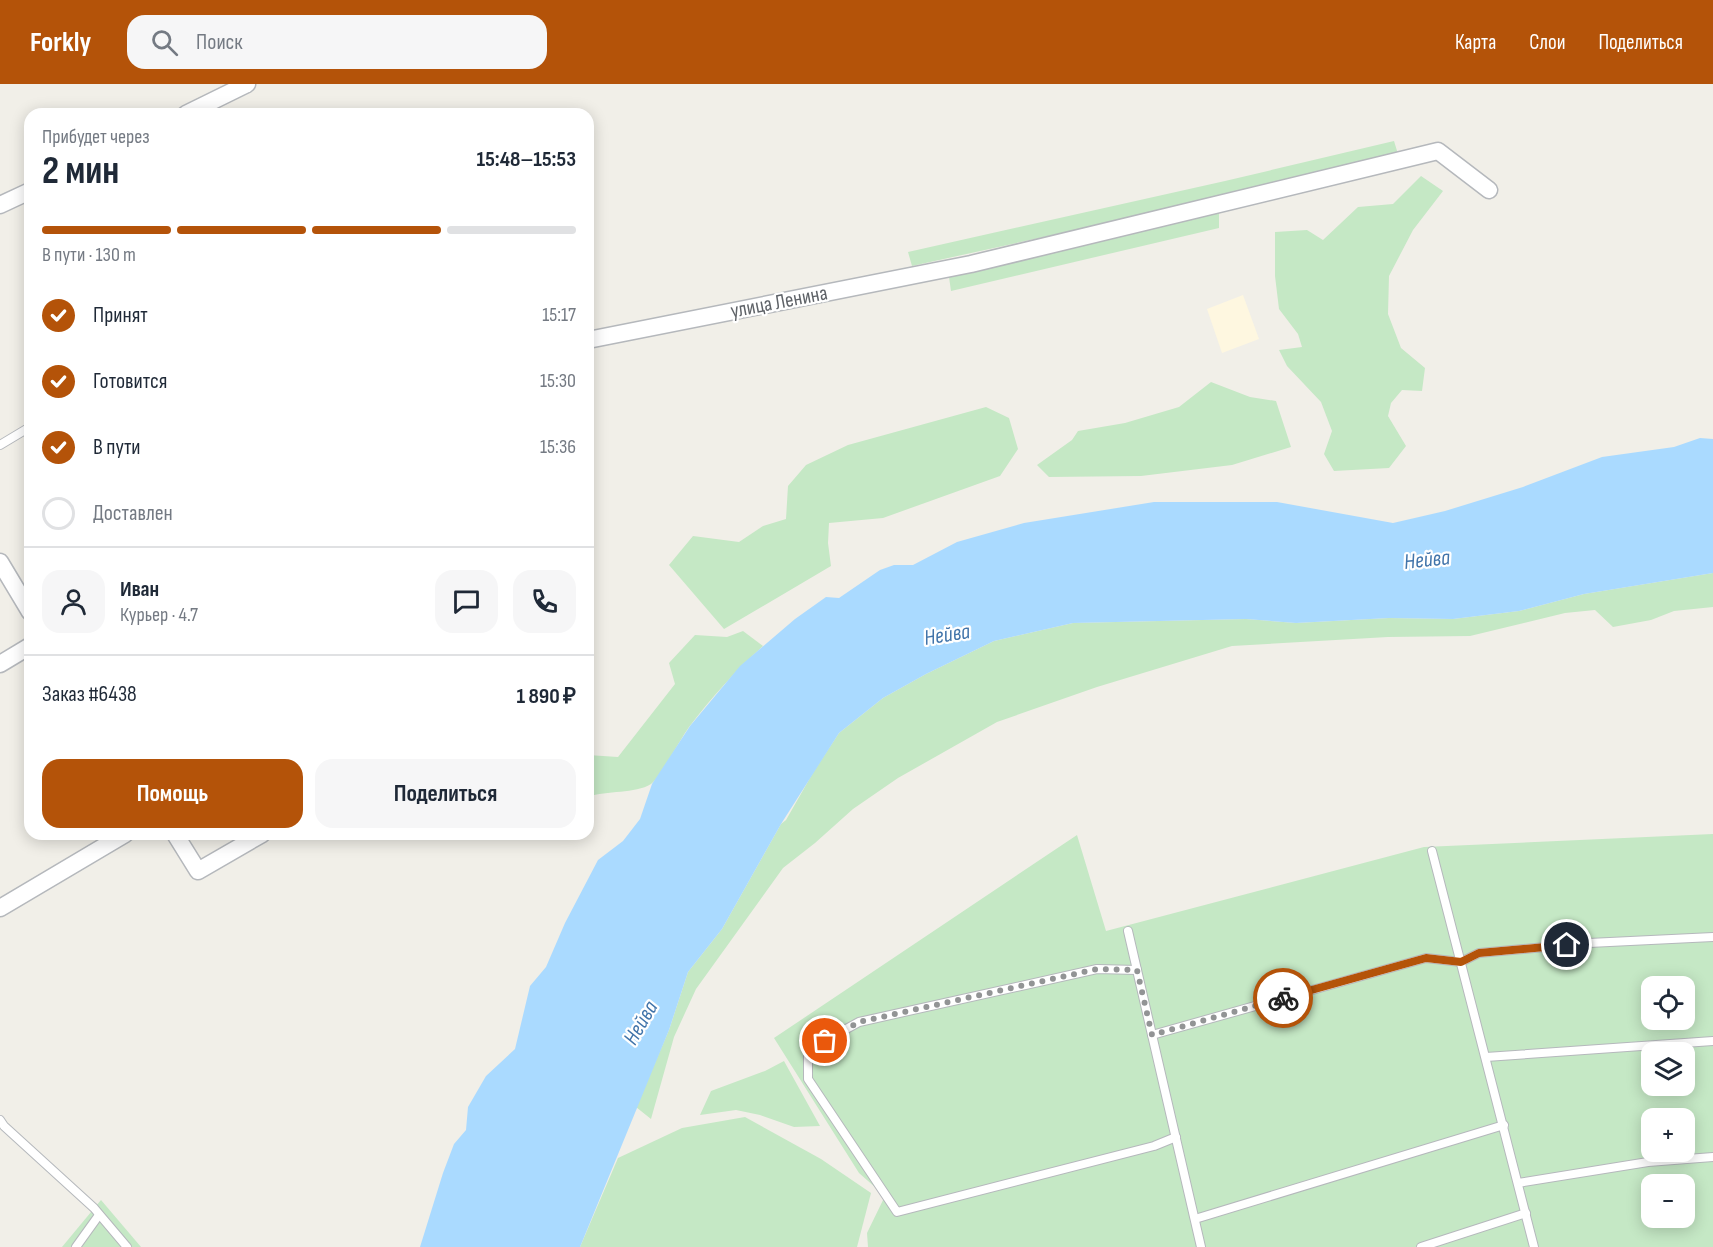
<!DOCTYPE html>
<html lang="ru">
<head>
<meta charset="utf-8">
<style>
	body { margin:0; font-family:"Sofia Sans Condensed",sans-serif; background:#f6f6f7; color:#1f2937; height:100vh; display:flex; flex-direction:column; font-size:22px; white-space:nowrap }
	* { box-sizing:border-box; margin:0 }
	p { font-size:20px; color:#747a83 }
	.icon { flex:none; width:33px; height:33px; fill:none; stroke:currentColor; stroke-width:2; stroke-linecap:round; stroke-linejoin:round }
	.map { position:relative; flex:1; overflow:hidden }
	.panel { position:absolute; left:24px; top:24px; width:570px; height:732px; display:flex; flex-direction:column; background:#fff; border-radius:18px; box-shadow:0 3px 15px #0003 }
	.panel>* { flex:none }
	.tools { position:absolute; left:1641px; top:892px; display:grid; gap:12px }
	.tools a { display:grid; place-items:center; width:54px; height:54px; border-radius:12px; background:#fff; box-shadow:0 3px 15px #0003; font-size:30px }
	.pin { position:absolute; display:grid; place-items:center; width:51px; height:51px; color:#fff; margin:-26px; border:3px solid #fff; border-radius:50%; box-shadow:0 2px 6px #0007 }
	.courier { position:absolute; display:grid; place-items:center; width:60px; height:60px; margin:-30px; border:4px solid #b45309; border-radius:50%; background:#fff; color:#222; box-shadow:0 2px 8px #0007 }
	.overview em { font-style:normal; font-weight:700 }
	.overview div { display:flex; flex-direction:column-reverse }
	.overview { display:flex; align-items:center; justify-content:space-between; height:102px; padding:0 18px }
	h1 { font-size:39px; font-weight:700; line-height:45px }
	.bar { display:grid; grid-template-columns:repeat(4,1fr); gap:9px 6px; align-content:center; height:72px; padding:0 18px }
	.bar i { height:8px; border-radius:4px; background:#e0e1e3 }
	.bar .on { background:#b45309 }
	.bar p { grid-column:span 4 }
	.line { display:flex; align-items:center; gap:15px; padding:0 18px; border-top:2px solid #e0e1e3 }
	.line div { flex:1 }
	.round { display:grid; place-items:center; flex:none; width:63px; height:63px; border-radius:18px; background:#f6f6f7 }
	ol { padding:0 18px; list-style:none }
	li { display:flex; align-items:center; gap:18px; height:66px }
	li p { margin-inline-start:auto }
	li .icon { padding:6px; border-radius:50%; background:#b45309; color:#fff; stroke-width:4 }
	li:last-child { color:#747a83 }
	li i { width:33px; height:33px; border:3px solid #e0e1e3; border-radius:50% }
	.primary-button { display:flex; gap:12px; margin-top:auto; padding:12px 18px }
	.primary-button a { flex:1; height:69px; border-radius:18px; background:#b45309; color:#fff; font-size:24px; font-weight:700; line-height:69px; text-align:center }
	.primary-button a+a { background:#f6f6f7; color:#1f2937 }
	header { display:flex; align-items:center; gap:36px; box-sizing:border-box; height:84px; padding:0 30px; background:#b45309; color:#fff }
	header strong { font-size:28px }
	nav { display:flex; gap:33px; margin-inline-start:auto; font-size:21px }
	.search { width:420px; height:54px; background:#f6f6f7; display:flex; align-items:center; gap:15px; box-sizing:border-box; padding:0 21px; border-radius:18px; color:#747a83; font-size:22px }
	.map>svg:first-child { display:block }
</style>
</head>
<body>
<header>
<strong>Forkly</strong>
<div class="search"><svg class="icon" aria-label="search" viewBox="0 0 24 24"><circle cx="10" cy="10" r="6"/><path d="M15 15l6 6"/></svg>Поиск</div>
<nav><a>Карта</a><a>Слои</a><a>Поделиться</a></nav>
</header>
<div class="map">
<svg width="1713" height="1163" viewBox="0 0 1713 1163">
	<rect width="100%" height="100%" fill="#f1efe8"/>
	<polygon fill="#fef7e0" points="1243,211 1259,255 1222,269 1207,225"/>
	<g fill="#c5e8c5" fill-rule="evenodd">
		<polygon points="1394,57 1398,70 1139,132 912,182 908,168 1225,97"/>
		<polygon points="1421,92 1443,107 1413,146 1389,192 1388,230 1401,264 1425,284 1422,307 1402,306 1391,319 1388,332 1406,362 1389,384 1334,387 1324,370 1332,347 1321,318 1287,282 1279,266 1302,263 1298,250 1279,225 1275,192 1275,148 1307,146 1323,156 1358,123 1393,120"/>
		<polygon points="1219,127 1219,144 951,207 949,193"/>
		<polygon points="1211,298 1250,313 1276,317 1291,363 1232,381 1141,392 1049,393 1037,381 1072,356 1078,347 1125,339 1179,323"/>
		<polygon points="986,323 1009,334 1018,365 1000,392 883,434 829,439 828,459 831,482 724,545 669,481 693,452 739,458 763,442 786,435 788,402 806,381 848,361"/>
		<polygon points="1713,489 1713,523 1674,527 1651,536 1613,543 1595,526 1565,529 1470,552 1388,553 1232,562 1097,603 997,638 898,694 853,725 815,759 783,784 696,905 674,953 651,1035 636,1023 669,946 688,888 722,845 781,740 786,736 814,687 839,649 883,614 926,590 994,557 1073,539 1246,535 1296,539 1389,534 1453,535 1519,527 1584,510"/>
		<path d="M743,547L763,562C736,586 711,614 689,643C681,654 659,695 651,700C635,710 607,706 588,713V671L618,673L675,600L669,579L695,551L727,553Z"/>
		<path d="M1713,750V1163H868L867,1149L885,1112L859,1089L774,954L1077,751L1106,847L1424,763ZM1652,903H1684V936H1652ZM1652,969H1684V1002H1652ZM1652,1035H1684V1068H1652ZM1652,1101H1684V1134H1652Z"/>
		<polygon points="784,977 820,1042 794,1043 760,1031 736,1026 700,1031 711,1007 765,987"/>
		<polygon points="745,1033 821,1075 871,1109 857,1163 580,1163 618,1074 682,1044"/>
		<polygon points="101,1116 141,1163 62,1163"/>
	</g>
	<polygon fill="#aadaff" points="1700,354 1713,355 1713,489 1584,510 1519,527 1453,535 1389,534 1296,539 1246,535 1073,539 994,557 926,590 883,614 839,649 781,740 722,845 688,888 669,946 580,1163 420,1163 443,1089 454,1060 466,1046 468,1023 486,992 515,965 530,902 546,883 565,839 598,776 623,757 640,735 652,700 690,642 740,582 795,535 826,513 839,514 880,486 894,481 913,481 957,458 1024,439 1154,418 1277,418 1393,439 1445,427 1523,403 1602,373 1674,363"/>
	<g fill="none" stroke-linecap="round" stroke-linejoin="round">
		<defs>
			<g id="service">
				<polyline points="0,361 30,343"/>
				<polyline points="1432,767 1534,1163"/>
				<polyline points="1128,847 1201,1163"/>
				<polyline points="1137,886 1097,885 859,938 808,966 808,995 897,1128 1154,1062 1176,1053"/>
				<polyline points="1152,951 1426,874 1461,878 1479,869 1589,859 1713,853"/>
				<polyline points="1486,973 1713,957"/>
				<polyline points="0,1036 4,1042 94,1124 127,1163"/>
				<polyline points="1518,1099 1648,1078 1713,1073"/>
				<polyline points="1195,1135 1504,1041"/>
				<polyline points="76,1163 99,1131"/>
				<polyline points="1421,1163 1526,1129"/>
			</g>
			<g id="minor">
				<polyline points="186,30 247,0"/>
				<polyline points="0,121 30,107"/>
				<polyline points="588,256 971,180 1438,67 1489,106"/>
				<polyline points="0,478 30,528"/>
				<polyline points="0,580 30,562"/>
				<polyline points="175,750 198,787 262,750"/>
				<polyline points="0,824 125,750"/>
			</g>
		</defs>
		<use href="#service" stroke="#b5b8bc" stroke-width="10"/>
		<use href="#minor" stroke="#b5b8bc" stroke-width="19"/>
		<use href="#service" stroke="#fff" stroke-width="8"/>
		<use href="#minor" stroke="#fff" stroke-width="16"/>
	</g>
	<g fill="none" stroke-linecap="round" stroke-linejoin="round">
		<polyline stroke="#929495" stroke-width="6" stroke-dasharray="0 10.8" points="825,957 859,938 1097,885 1137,886 1152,951 1283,914"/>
		<polyline stroke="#b45309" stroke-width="8" points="1283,914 1426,874 1461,878 1479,869 1567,861"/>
	</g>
	<g text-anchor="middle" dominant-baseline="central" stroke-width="4.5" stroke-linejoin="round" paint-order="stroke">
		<g font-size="21" fill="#5f6368" stroke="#fff">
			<text transform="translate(779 218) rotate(-11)">улица Ленина</text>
		</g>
		<g font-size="22" font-style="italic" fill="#4174aa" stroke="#fff">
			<text transform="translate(1427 476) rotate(-6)">Нейва</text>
			<text transform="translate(947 551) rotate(-9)">Нейва</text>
			<text transform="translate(641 939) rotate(-60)">Нейва</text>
		</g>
	</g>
</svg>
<div class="tools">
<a><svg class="icon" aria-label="locate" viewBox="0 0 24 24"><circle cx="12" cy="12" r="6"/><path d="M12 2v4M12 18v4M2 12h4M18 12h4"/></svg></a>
<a><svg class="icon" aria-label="layers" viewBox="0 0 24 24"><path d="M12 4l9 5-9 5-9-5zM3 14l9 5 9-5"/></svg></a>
<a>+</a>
<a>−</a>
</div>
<div class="pin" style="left:825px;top:957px;background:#ea580c"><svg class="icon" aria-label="bag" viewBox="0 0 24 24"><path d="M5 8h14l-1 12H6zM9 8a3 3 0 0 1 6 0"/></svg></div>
<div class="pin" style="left:1567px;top:861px;background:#1f2937"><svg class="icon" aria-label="home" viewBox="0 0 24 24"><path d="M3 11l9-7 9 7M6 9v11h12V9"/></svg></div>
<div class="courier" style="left:1283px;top:914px"><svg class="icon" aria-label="bike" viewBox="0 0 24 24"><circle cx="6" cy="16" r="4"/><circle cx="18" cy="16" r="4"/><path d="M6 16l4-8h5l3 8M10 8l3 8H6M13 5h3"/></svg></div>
<section class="panel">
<div class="overview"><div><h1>2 мин</h1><p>Прибудет через</p></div><em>15:48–15:53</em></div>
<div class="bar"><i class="on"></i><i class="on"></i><i class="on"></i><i></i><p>В пути · 130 m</p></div>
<ol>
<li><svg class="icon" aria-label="check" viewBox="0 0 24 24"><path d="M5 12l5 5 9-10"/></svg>Принят<p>15:17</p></li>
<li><svg class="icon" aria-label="check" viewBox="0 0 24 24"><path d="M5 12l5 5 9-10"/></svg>Готовится<p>15:30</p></li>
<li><svg class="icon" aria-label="check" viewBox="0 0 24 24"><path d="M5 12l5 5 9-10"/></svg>В пути<p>15:36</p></li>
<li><i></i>Доставлен</li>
</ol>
<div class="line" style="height:108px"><a class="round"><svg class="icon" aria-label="person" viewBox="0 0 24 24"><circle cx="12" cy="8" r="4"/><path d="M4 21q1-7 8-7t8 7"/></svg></a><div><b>Иван</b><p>Курьер · 4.7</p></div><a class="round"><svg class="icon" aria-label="chat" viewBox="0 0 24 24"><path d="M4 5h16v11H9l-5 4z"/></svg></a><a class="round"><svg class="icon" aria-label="phone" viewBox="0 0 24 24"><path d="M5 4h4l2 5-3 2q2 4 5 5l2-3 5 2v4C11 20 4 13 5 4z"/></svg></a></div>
<div class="line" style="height:78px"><div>Заказ #6438</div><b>1 890 ₽</b></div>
<div class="primary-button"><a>Помощь</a><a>Поделиться</a></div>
</section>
</div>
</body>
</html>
